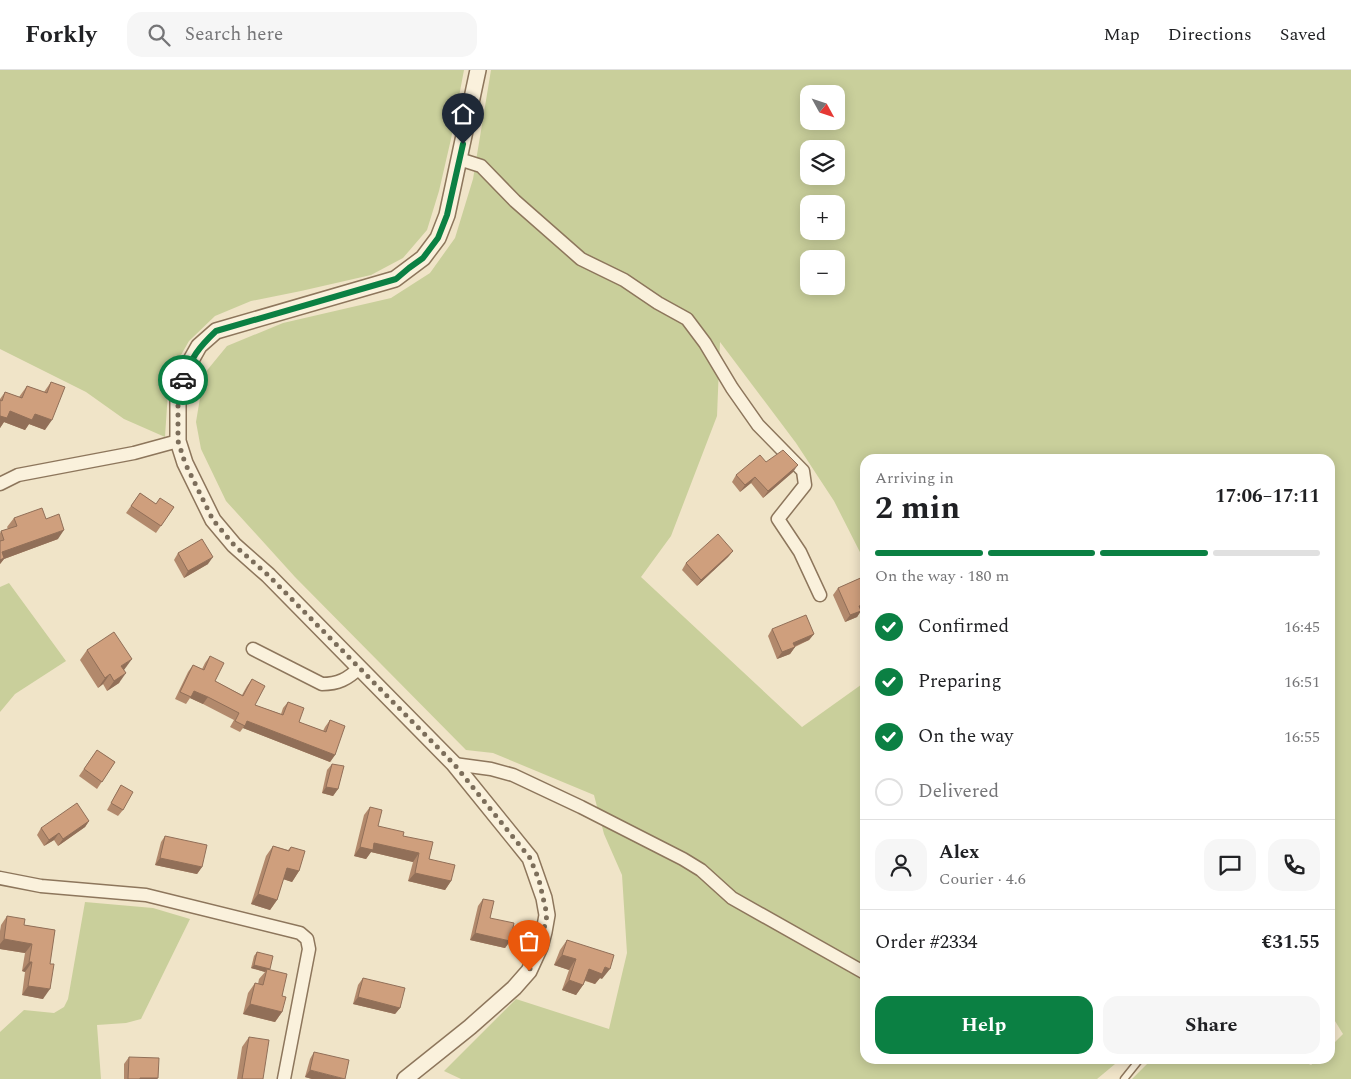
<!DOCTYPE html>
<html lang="en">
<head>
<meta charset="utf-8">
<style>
	body { margin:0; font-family:Spectral,serif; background:#f6f6f6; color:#202124; height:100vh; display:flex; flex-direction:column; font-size:19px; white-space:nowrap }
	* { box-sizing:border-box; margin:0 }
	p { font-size:16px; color:#757577 }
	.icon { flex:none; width:28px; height:28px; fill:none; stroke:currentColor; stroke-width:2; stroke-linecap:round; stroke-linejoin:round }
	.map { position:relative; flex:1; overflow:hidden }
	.panel { position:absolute; left:860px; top:384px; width:475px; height:610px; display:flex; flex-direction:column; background:#fff; border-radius:15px; box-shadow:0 2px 12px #0003 }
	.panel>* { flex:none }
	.needle { width:32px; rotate:130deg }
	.tools { position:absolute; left:800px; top:15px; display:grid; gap:10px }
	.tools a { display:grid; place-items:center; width:45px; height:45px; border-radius:10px; background:#fff; box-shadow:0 2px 12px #0003; font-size:25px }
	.pin { position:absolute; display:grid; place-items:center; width:42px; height:42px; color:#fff; margin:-51px -21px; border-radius:50% 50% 50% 0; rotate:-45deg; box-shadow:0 0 5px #0007 }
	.pin .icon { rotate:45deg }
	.courier { position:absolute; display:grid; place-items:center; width:50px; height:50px; margin:-25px; border:4px solid #0b8043; border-radius:50%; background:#fff; color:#222; box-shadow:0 1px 6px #0007 }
	.summary em { font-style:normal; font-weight:700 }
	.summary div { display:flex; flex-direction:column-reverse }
	.summary { display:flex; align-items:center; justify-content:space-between; height:85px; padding:0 15px }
	h1 { font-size:32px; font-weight:700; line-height:38px }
	.bar { display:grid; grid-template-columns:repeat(4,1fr); gap:8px 5px; align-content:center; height:60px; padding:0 15px }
	.bar i { height:6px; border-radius:4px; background:#e0e0e0 }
	.bar .on { background:#0b8043 }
	.bar p { grid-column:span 4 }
	.line { display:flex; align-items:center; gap:12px; padding:0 15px; border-top:1px solid #e0e0e0 }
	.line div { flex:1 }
	.round { display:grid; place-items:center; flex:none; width:52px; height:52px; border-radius:15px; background:#f6f6f6 }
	ol { padding:0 15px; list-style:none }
	li { display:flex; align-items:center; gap:15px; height:55px }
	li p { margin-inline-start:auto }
	li .icon { padding:5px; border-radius:50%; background:#0b8043; color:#fff; stroke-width:4 }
	li:last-child { color:#757577 }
	li i { width:28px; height:28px; border:2px solid #e0e0e0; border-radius:50% }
	.action { display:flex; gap:10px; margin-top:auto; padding:10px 15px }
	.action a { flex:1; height:58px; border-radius:15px; background:#0b8043; color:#fff; font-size:20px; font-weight:700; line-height:58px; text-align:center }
	.action a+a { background:#f6f6f6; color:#202124 }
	header { display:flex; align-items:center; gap:30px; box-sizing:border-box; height:70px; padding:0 25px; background:#fff; border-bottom:1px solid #e0e0e0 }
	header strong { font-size:24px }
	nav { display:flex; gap:28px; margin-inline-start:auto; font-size:18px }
	.search { width:350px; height:45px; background:#f6f6f6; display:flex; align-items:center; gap:12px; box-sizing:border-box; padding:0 18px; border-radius:15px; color:#757577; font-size:19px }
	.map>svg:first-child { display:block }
</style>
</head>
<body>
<header>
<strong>Forkly</strong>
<div class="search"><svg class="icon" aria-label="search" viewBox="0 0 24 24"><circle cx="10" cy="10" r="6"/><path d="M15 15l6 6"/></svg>Search here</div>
<nav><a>Map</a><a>Directions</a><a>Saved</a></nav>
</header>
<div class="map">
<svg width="1351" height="1009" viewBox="0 0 1351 1009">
	<rect width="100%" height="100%" fill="#f0e4c8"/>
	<g fill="#c9cf9b" fill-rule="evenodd">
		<polygon points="0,0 464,0 451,69 439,121 427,160 403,188 371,205 301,221 251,231 215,246 189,271 169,306 165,367 124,349 86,322 0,279"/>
		<path d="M491,0H1351V1009H1132L1152,989H1298L1311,995L1318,989H1330V977L1343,964L1330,943V389H865V492L834,431L796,373L720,272L717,346L671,466L641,507L802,657L865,612V989H1121L1097,1009H461L444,1001L516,929L609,959L627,883L622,805L604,764L594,725L493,683L466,680L295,507L226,431L201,379L196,352L204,304L227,276L283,253L391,228L430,203L455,168L473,109ZM809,24H836V51H809ZM809,79H836V106H809ZM809,134H836V161H809ZM809,189H836V216H809Z"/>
		<polygon points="9,513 66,591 15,624 0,642 0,517"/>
		<polygon points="85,832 153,838 190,849 141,949 126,953 97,955 101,1009 0,1009 0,962 24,940 54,943 64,937 68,929"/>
	</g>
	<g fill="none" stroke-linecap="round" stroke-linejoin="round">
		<defs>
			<polyline id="service" points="1124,1009 1140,989"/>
			<g id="minor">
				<polyline points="459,89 481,96 515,131 581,189 624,210 658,233 687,249 705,273 732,318 758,355 803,401 805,415 778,449 800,482 820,525"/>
				<polyline points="0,414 18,405 134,383 178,371"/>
				<path d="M253,579L322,614C338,614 348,609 359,598"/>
				<polyline points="454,694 491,699 513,705 581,737 683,789 701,800 732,828 865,903"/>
				<polyline points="0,808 41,816 146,825 300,863 307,869 309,879 284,1009"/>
			</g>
			<polyline id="tertiary" points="405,1009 470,957 514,918 529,901 540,877 544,862 547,845 544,828 530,788 454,694 268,505 234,475 213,450 185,393 178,371 178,322 190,292 199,276 216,261 395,209 423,188 438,168 447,145 478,0"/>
		</defs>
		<use href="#service" stroke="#8d765c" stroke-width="9"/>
		<use href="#minor" stroke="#8d765c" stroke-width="15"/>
		<use href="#tertiary" stroke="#8d765c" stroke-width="18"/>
		<use href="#service" stroke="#faf1dc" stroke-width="6"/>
		<use href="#minor" stroke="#faf1dc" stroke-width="12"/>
		<use href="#tertiary" stroke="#faf1dc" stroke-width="15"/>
	</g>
	<g fill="#b2896c">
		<polygon points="51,312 45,360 29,354 25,360 4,352 0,358 0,329 5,322 19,327 27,316 44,322"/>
		<polygon points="766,392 793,402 763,428 751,413 740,422 732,412 736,405"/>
		<polygon points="140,423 156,434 174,437 156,463 126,443"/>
		<polygon points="14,448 46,449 58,469 4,489 0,494 0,463 1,461 8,459 7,457"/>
		<polygon points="733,481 728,487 697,516 682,500 686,493"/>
		<polygon points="178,483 208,494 184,508 174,490"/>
		<polygon points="865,506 865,539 861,540 857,547 845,552 833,525 838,518"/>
		<polygon points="772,559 814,564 809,570 795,577 790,584 777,589 768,566"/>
		<polygon points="87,580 124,600 119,613 107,621 103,614 98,618 80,590"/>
		<polygon points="210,586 215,611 242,625 247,616 252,609 255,635 281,644 283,638 288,632 299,652 323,661 325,657 330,650 335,685 330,692 243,658 240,662 230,657 234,650 203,634 190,628 186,634 175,629 188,602 193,595 202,599 205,593"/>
		<polygon points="97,680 115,692 97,719 79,706"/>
		<polygon points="332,694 338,719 333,726 322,723 327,700"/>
		<polygon points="121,715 123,740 118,746 107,740"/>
		<polygon points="370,737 378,756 403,766 429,789 451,811 445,820 408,811 413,792 371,782 366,789 354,786 364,745"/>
		<polygon points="89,751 85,757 58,776 54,770 44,776 37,765 41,758"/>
		<polygon points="165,766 202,797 197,804 155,795 161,772"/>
		<polygon points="273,776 288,780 291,777 299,801 292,812 283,809 277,830 270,840 251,834 266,786"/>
		<polygon points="483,829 490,848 510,871 505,878 470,870 478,836"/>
		<polygon points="7,846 24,855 55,860 43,929 22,925 25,902 22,901 25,883 0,879 0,861 1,855"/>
		<polygon points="567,870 602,909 600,908 595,914 585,911 583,915 576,925 562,920 569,900 554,895 560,880"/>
		<polygon points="257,882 270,900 282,926 282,942 275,952 243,944 248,923 255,913 258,914 259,909 265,902 251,898 254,886"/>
		<polygon points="363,908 400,938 395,944 353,934 358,915"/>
		<polygon points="249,967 263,1009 237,1009 242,977"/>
		<polygon points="314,982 312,1009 305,1007 310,989"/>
		<polygon points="129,987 157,1009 124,1009 124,994"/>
	</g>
	<g fill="#916f58">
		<polygon points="10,341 35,344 52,350 45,360 29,354 25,360 4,352 0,358 0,346"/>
		<polygon points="798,395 793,402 763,428 768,421"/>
		<polygon points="755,407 751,413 740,422 745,415"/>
		<polygon points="64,460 58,469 4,489 0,494 0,485 2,482"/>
		<polygon points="733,481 728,487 697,516 701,510"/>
		<polygon points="213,487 208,494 184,508 188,501"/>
		<polygon points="865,534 865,539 855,543 859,536"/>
		<polygon points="861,541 857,547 845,552 850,545"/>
		<polygon points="814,564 809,570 788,579 793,573"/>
		<polygon points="795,577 790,584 777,589 782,582"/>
		<polygon points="132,589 124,600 114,606 121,596"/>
		<polygon points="126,603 119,613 107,621 114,611"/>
		<polygon points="110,604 103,614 98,618 105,608"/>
		<polygon points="194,621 208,627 203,634 190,628"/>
		<polygon points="247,651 335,685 330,692 243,658"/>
		<polygon points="326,717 338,719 333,726 322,723"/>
		<polygon points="89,751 85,757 58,776 63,769"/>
		<polygon points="59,763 54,770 44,776 49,770"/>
		<polygon points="374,773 419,783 413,792 371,782 366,789 354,786 360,777"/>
		<polygon points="160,788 202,797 197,804 155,795"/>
		<polygon points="287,798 299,801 292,812 280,808"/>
		<polygon points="415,803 451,811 445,820 408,811"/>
		<polygon points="258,824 277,830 270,840 251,834"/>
		<polygon points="475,863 510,871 505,878 470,870"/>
		<polygon points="4,869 32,874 25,883 0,879 0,874"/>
		<polygon points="562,885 576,889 569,900 554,895"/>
		<polygon points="29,892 32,892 25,902 22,901"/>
		<polygon points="254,895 270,899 268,902 267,899 265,902 251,898"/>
		<polygon points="605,897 610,899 602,909 600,908 595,914 582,909 589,899"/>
		<polygon points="569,910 583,915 576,925 562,920"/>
		<polygon points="28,916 50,919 43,929 22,925"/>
		<polygon points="358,927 400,938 395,944 353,934"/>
		<polygon points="250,934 282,942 275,952 243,944"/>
		<polygon points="310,1000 345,1009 312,1009 305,1007"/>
		<polygon points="140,1008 158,1008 157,1009 139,1009"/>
	</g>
	<g fill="#cf9f7d" stroke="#916f58">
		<polygon points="51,312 65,317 52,350 35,344 32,350 10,341 7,348 0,346 0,330 2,331 5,322 22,328 27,316 47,323"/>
		<polygon points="783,380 798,395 768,421 755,407 745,415 736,405 760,385 766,392"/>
		<polygon points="140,423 156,434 160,428 174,437 161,456 131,436"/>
		<polygon points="42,438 46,449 59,444 64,460 2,482 4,488 0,490 0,471 4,470 1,461 17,456 14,448"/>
		<polygon points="718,464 733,481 701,510 686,493"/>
		<polygon points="202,469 213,487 188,501 178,483"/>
		<polygon points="865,506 865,534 859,536 861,541 850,545 838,518"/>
		<polygon points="806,545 814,564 793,573 795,577 782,582 772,559"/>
		<polygon points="114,562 132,589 121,596 126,603 114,611 110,604 105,608 87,580"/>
		<polygon points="210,586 224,593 215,611 243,626 252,609 265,616 255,635 283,645 288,632 304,638 299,652 326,662 330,650 345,656 335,685 247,651 245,656 235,651 239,643 208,627 194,621 191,627 180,622 193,595 204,600"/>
		<polygon points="97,680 115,692 102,712 84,699"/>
		<polygon points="332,694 344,696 338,719 326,717"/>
		<polygon points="121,715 133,722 123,740 111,733"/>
		<polygon points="77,733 89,751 63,769 59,763 49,770 41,758"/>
		<polygon points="370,737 382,740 378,756 404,762 403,766 433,772 429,789 455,795 451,811 415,803 419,783 374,773 373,780 360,777"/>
		<polygon points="165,766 207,775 202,797 160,788"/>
		<polygon points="273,776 289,781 291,777 305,781 299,801 287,798 277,830 258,824"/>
		<polygon points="483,829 494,831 490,848 514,853 510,871 475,863"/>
		<polygon points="7,846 25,849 24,855 55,860 50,894 54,894 50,919 28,916 32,892 29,892 32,874 4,869"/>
		<polygon points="567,870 614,885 610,899 605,897 602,904 589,899 583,915 569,910 576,889 562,885"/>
		<polygon points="257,882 273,886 270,899 254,895"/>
		<polygon points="267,899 287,904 282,926 286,927 282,942 250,934 255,913 263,915"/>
		<polygon points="363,908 405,918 400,938 358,927"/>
		<polygon points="249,967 269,970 263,1009 242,1009"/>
		<polygon points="314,982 349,990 345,1009 310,1000"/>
		<polygon points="129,987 159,988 158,1008 140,1008 140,1009 128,1009"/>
	</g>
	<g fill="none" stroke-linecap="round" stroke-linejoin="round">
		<polyline stroke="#7c6e5b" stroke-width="5" stroke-dasharray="0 9" points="183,310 178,322 178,371 185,393 213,450 234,475 268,505 454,694 530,788 539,810 547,845 540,877 529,901"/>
		<path stroke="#0b8043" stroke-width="6" d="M183,310C192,287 198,278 216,261L396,209L409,198L423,188L438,168L447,145L463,74"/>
	</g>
</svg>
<div class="tools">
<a><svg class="needle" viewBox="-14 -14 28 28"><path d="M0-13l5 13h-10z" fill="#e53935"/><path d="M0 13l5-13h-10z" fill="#757577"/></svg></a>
<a><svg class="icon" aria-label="layers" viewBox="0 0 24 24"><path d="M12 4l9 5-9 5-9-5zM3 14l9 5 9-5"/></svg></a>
<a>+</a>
<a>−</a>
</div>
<div class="pin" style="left:529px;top:901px;background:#ea580c"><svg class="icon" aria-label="bag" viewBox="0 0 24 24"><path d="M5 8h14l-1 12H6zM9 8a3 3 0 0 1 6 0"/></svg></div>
<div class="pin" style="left:463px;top:74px;background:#1f2937"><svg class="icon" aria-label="home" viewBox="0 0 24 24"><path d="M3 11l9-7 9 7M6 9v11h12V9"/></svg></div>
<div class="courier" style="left:183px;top:310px"><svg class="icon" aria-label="car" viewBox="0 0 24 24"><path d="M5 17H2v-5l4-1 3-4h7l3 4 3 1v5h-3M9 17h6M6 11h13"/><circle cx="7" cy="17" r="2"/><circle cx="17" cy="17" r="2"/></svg></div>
<section class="panel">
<div class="summary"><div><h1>2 min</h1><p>Arriving in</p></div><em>17:06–17:11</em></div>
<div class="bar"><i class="on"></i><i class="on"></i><i class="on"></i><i></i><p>On the way · 180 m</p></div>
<ol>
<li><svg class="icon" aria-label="check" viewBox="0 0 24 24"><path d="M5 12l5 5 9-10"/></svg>Confirmed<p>16:45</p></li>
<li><svg class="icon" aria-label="check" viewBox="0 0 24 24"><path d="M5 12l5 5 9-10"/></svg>Preparing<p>16:51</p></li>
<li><svg class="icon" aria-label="check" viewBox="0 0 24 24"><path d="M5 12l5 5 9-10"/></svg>On the way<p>16:55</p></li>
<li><i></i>Delivered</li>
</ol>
<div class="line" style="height:90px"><a class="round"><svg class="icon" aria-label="person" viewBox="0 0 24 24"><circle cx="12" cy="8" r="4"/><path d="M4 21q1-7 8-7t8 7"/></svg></a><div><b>Alex</b><p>Courier · 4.6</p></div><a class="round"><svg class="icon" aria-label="chat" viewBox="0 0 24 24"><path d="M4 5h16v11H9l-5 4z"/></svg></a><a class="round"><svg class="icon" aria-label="phone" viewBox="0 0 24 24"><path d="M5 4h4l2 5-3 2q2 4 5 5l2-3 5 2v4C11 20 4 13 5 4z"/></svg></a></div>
<div class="line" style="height:65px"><div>Order #2334</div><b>€31.55</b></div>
<div class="action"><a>Help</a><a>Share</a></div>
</section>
</div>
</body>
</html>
